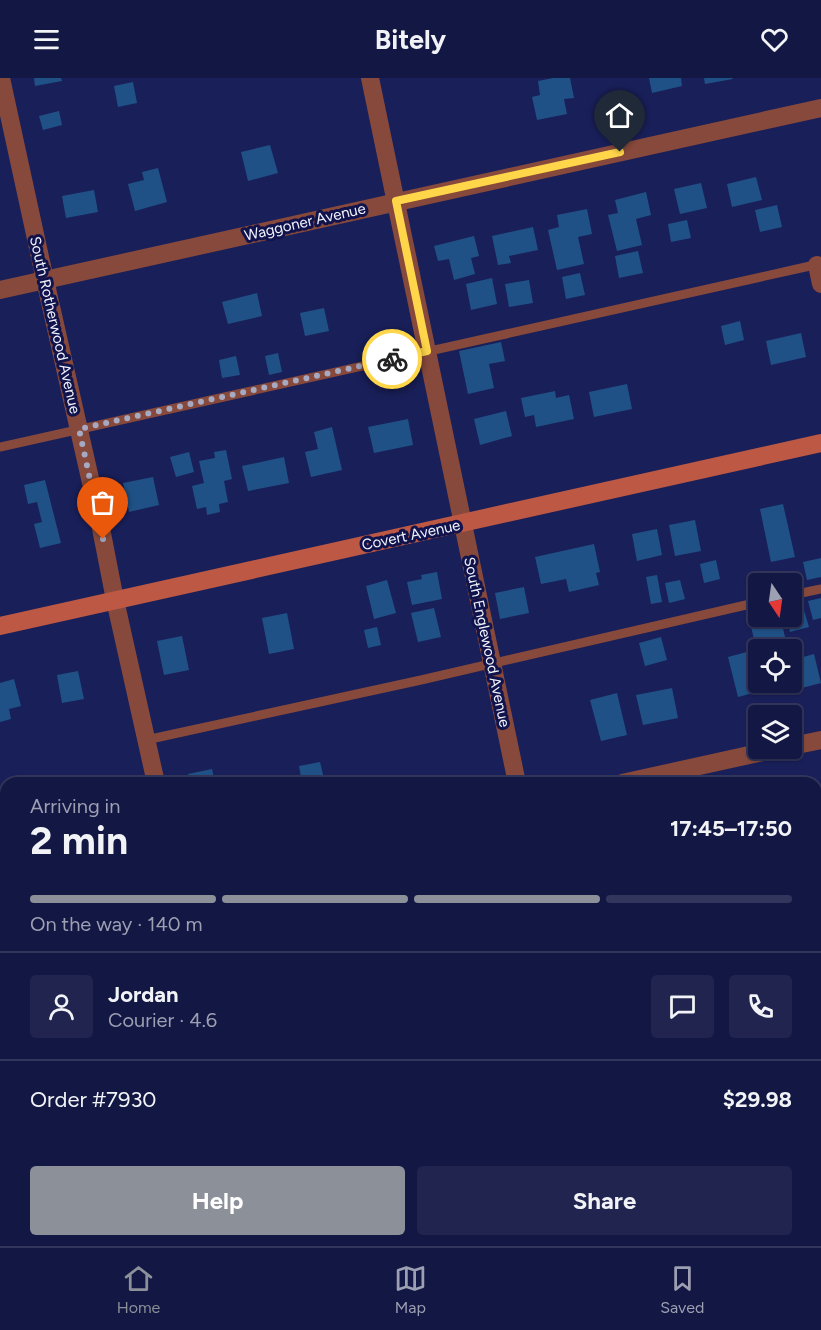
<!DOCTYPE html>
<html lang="en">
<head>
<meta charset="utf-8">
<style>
	body { margin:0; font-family:Figtree,sans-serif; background:#20244e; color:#f1f3f6; height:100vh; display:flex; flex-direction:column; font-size:22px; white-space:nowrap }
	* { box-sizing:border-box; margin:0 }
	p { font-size:20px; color:#9d9fb2 }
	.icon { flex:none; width:33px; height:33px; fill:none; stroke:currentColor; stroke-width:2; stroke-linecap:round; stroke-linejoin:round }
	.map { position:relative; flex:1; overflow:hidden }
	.details { position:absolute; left:0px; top:699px; width:822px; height:470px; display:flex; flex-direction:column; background:#131743; border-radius:18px 18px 0 0; box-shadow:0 2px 4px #0004,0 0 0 2px #32365c }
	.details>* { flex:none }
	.needle { width:39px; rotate:167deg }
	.fabs { position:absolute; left:748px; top:495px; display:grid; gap:12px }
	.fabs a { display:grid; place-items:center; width:54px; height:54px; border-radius:6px; background:#131743; box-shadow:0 2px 4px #0004,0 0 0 2px #32365c; font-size:30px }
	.pin { position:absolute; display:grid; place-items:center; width:51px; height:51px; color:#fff; margin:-62px -26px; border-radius:50% 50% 50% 0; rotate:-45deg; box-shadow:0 0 6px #0007 }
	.pin .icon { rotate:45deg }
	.courier { position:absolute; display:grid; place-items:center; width:60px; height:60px; margin:-30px; border:4px solid #ffd54a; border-radius:50%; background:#fff; color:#222; box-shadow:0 2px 8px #0007 }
	.headline em { font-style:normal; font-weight:700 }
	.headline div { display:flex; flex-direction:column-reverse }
	.headline { display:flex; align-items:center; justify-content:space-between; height:102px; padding:0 30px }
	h1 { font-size:39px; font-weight:700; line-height:45px }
	.bar { display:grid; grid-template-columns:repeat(4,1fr); gap:9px 6px; align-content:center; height:72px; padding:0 30px }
	.bar i { height:8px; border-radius:4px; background:#32365c }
	.bar .current { background:#8c9099 }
	.bar p { grid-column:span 4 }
	.line { display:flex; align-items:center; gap:15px; padding:0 30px; border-top:2px solid #32365c }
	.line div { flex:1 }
	.round { display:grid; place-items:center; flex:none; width:63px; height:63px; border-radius:6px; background:#20244e }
	.action { display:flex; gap:12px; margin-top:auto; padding:12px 30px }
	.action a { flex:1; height:69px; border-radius:6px; background:#8c9099; color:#fff; font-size:24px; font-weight:700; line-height:69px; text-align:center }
	.action a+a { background:#20244e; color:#f1f3f6 }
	header { display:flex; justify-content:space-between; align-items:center; height:78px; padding:0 30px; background:#131743; font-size:27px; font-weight:700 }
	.tab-bar { display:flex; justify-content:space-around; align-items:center; height:84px; border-top:2px solid #32365c; background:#131743; font-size:16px; color:#9d9fb2 }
	.tab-bar a { display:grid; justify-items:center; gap:3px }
	.tab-bar .current { color:#8c9099 }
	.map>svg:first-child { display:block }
</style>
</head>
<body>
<header><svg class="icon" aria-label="menu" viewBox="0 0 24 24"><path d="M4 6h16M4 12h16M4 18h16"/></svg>Bitely<svg class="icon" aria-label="heart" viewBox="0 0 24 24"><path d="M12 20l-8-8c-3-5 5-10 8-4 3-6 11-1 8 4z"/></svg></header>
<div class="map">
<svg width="821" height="1168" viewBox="0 0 821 1168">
	<rect width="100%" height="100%" fill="#191f59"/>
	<g fill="#205186">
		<polygon points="34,0 61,0 62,3 35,8"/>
		<polygon points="553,0 570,0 574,20 564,21 567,36 537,42 532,19 540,17 538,3"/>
		<polygon points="649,0 681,0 682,8 652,15"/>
		<polygon points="704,0 732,0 733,1 705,6"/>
		<polygon points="133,4 137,25 118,29 114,8"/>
		<polygon points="59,33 62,47 43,52 39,38"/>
		<polygon points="270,67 278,95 248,103 241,74"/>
		<polygon points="158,90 167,124 135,133 128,106 144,102 142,94"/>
		<polygon points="756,99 762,122 732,129 727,106"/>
		<polygon points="701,105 707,130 680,136 674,111"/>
		<polygon points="94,112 98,134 66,140 62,118"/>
		<polygon points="646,114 651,137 636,141 642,167 617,173 608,137 618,135 615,122"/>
		<polygon points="777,127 782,149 760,154 755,132"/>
		<polygon points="587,131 592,156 578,159 584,186 557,192 548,152 559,149 557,137"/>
		<polygon points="687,142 691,160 671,164 668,146"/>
		<polygon points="533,149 538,172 509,178 511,185 498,187 492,158"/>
		<polygon points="474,158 479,178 471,180 475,196 454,202 449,181 438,183 434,168"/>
		<polygon points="638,173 643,195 619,200 615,178"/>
		<polygon points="580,195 585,217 566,221 562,199"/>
		<polygon points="492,200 497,226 471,232 466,206"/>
		<polygon points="529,202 533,225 509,229 505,206"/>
		<polygon points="257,215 262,238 228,246 222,224"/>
		<polygon points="324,230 329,253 305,258 300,235"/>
		<polygon points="740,243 744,262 725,267 721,248"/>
		<polygon points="801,255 806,279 771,287 766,263"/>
		<polygon points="501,264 505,283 489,286 494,310 468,316 459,273"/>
		<polygon points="278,275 282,294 269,297 265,278"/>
		<polygon points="236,278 240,297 222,300 219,282"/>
		<polygon points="627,306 632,331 594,339 589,314"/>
		<polygon points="555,313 556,320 569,317 574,341 536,349 534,337 525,339 521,320"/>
		<polygon points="506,333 512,358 480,367 474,341"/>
		<polygon points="408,341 413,367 374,375 368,349"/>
		<polygon points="332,349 342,392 311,399 305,374 318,371 314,354"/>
		<polygon points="226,372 232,401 224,403 228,424 219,426 220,434 207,437 206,429 197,431 192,408 204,405 199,383 215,380 214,374"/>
		<polygon points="189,374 194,394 176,399 170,379"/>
		<polygon points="284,379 289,405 248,413 242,388"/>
		<polygon points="153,399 159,427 129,434 123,405"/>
		<polygon points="45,402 61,465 40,470 34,446 42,444 37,424 28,426 24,407"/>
		<polygon points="783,426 795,479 771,484 760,431"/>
		<polygon points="695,442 701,473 675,478 669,447"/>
		<polygon points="657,451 662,477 637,483 632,456"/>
		<polygon points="594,466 600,494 596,495 599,507 569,514 566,501 541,506 535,479"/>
		<polygon points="821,480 821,499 807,502 803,484"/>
		<polygon points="716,482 720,501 704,505 700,486"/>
		<polygon points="437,494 442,521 412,527 407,504 422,501 421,497"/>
		<polygon points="657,497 662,524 651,526 646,499"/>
		<polygon points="387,502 396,535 374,541 366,508"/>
		<polygon points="680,502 685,521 669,525 665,505"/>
		<polygon points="524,509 529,535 500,541 495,515"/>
		<polygon points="821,520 821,540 813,542 808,523"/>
		<polygon points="803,529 809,549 790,554 786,538 792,538 792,531"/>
		<polygon points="434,530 441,559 418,564 411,535"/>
		<polygon points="287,535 294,571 269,576 262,540"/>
		<polygon points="772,538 780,538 786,563 756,570 750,544"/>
		<polygon points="377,549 381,567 368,570 364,552"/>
		<polygon points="182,558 189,592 164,597 157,563"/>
		<polygon points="661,559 667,582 645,588 639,565"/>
		<polygon points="758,571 759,604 766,604 768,611 738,619 728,579"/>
		<polygon points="814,576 821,605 798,611 792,582"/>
		<polygon points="78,593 84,621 62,625 57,597"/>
		<polygon points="14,601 21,628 9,631 11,641 0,644 0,605"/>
		<polygon points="672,610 678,640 643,647 636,617"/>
		<polygon points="617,615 627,657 601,663 590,622"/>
		<polygon points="320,684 325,705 302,705 299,688"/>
		<polygon points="212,691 215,705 190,705 188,696"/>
		<rect x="0" y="874" width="6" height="58"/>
		<polygon points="821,1004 821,1043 820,1043 816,1025 816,1005"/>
		<polygon points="821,1055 821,1074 816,1076 816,1056"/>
		<polygon points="660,1162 693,1162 694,1167 661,1168"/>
	</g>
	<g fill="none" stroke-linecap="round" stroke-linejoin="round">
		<g stroke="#87493b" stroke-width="9">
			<polyline points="0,369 819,186"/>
			<polyline points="792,517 821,511"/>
			<polyline points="146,662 421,602 759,524"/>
			<polyline points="816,818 821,817"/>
			<polyline points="816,1112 821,1111"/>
			<polyline points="565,1168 588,1162"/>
		</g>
		<g stroke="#87493b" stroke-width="18">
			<polyline points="1,0 45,202 99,440 115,522 156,705"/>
			<polyline points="370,0 517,705"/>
			<polyline points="817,187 821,206"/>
			<polyline points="0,212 821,30"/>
			<polyline points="792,668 821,662"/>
			<polyline points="622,705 781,670"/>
			<polyline points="0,820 6,820"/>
			<polyline points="816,963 821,962"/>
			<polyline points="259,1162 260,1168"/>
			<polyline points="613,1162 614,1168"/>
		</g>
		<polyline stroke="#bc5843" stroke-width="18" points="0,548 821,365"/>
	</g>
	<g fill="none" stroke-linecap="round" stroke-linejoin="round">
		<polyline stroke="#a5a9c2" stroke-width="6" stroke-dasharray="0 10.8" points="103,461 79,351 392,281"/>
		<polyline stroke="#ffd54a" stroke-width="8" points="392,281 427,273 396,123 620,74"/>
	</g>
	<g text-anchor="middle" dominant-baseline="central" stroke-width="6" stroke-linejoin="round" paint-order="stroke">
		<g font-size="15" fill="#f1f3fb" stroke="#11134d">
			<text transform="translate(305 144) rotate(-13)">Waggoner Avenue</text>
			<text transform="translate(55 247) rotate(77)">South Rotherwood Avenue</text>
			<text transform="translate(411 457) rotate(-12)">Covert Avenue</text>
			<text transform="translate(487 564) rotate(78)">South Englewood Avenue</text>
		</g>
	</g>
</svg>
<div class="fabs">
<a><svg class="needle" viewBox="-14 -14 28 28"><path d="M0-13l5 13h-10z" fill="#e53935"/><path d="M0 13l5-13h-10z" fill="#9d9fb2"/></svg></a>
<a><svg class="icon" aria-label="locate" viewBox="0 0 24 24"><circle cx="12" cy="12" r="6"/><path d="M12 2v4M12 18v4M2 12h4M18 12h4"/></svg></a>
<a><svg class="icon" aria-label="layers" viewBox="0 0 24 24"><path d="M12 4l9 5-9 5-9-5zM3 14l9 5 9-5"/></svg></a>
</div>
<div class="pin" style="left:103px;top:461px;background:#ea580c"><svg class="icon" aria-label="bag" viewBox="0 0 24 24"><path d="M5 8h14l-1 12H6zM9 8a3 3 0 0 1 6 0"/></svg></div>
<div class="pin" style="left:620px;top:74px;background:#1f2937"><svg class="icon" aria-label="home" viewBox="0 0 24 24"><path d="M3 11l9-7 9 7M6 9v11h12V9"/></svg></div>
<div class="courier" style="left:392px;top:281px"><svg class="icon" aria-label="bike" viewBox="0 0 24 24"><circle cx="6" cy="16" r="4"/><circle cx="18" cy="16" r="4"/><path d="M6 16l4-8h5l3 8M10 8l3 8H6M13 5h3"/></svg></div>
<section class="details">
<div class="headline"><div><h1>2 min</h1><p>Arriving in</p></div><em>17:45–17:50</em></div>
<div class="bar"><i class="current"></i><i class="current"></i><i class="current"></i><i></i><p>On the way · 140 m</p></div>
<div class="line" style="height:108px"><a class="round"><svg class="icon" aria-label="person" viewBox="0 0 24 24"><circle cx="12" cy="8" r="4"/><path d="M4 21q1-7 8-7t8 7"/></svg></a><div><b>Jordan</b><p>Courier · 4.6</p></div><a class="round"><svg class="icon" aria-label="chat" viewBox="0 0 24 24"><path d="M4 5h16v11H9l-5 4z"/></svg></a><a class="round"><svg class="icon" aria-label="phone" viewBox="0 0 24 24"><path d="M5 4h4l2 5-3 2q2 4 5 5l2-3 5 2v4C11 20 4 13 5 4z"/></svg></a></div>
<div class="line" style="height:78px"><div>Order #7930</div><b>$29.98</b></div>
<div class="action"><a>Help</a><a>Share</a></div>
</section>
</div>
<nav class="tab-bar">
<a class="current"><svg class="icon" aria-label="home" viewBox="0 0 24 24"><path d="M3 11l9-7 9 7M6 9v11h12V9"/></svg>Home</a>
<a><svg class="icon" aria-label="map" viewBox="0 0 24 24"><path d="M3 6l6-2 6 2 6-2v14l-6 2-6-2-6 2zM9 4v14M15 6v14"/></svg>Map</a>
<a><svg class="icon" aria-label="saved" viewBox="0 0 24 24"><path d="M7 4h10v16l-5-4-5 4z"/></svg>Saved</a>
</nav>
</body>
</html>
